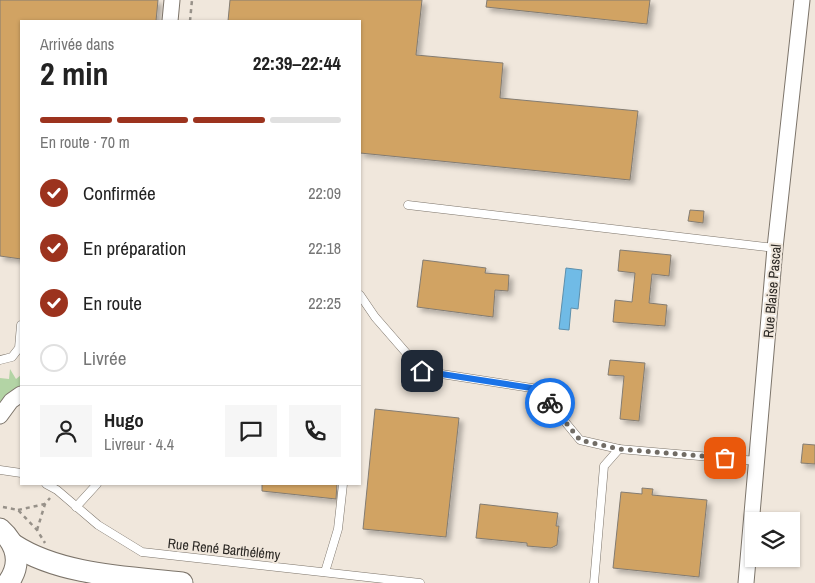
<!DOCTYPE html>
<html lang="fr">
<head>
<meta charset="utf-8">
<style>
	body { margin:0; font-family:"Archivo Narrow",sans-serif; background:#f6f6f6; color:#222; height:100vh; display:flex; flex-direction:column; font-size:19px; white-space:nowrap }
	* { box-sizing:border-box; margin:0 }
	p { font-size:16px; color:#767676 }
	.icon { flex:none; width:28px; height:28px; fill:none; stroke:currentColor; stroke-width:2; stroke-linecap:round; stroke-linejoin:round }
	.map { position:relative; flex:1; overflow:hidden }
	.drawer { position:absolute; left:20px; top:20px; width:341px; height:465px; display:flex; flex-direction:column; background:#fff; border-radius:0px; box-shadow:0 1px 4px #0004 }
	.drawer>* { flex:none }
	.tools { position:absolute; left:745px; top:512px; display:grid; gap:10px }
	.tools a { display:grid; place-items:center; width:55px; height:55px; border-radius:0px; background:#fff; box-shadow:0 1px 4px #0004; font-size:25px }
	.pin { position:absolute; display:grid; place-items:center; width:42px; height:42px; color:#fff; margin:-21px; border-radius:10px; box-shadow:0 2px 8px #0006 }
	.courier { position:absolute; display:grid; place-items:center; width:50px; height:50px; margin:-25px; border:4px solid #1a73e8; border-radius:50%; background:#fff; color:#222; box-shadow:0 1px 6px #0007 }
	.summary em { font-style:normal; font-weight:700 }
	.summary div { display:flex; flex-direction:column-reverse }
	.summary { display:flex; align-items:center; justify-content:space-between; height:85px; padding:0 20px }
	h1 { font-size:32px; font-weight:700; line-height:38px }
	.bar { display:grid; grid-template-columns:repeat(4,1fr); gap:8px 5px; align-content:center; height:60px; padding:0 20px }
	.bar i { height:6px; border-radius:4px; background:#e0e0e0 }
	.bar .on { background:#9c331e }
	.bar p { grid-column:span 4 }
	.line { display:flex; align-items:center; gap:12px; padding:0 20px; border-top:1px solid #e0e0e0 }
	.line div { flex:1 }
	.round { display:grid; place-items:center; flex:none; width:52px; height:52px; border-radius:0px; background:#f6f6f6 }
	ol { padding:0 20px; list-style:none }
	li { display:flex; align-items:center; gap:15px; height:55px }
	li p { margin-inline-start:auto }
	li .icon { padding:5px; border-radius:50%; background:#9c331e; color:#fff; stroke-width:4 }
	li:last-child { color:#767676 }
	li i { width:28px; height:28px; border:2px solid #e0e0e0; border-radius:50% }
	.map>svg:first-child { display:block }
</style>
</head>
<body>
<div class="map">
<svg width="815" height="583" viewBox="0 0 815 583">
	<defs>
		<filter id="shadow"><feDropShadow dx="4" dy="4" stdDeviation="2.5" flood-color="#0004"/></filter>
	</defs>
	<rect width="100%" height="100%" fill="#f0e7dc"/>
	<polygon fill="#b3d4a5" points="10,369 16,379 21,375 21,386 0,402 0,378 9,379"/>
	<polygon fill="#70bbe6" stroke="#5c8fac" points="566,268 582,270 578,309 571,308 569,330 559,329"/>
	<g fill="#d1a364" stroke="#837c72" filter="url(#shadow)">
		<polygon points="0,0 158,0 156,21 21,21 21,259 0,256"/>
		<polygon points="230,0 422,0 416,55 503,63 500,98 638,111 630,180 360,153 360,21 228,21"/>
		<polygon points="487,0 650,0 647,24 486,7"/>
		<polygon points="690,210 704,211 703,223 688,221"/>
		<polygon points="620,250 671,255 669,276 652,274 649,303 667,305 665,326 613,322 615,300 632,302 635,273 618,271"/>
		<polygon points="423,260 486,268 485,273 509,275 508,291 495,290 493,317 417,307"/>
		<polygon points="610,360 645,363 639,421 620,419 624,376 608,375"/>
		<polygon points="375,409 459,418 446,537 363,529"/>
		<polygon points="803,444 815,445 815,464 801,463"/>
		<polygon points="262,484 337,484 336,499 262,491"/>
		<polygon points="642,488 653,489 652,495 707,500 699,577 613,568 621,492 642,494"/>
		<polygon points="480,504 558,513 556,526 559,526 557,545 551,548 527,546 527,543 476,538"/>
	</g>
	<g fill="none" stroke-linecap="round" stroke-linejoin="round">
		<defs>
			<g id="service">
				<polyline points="408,205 775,248"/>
				<polyline points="360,295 375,317 422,371 538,389 580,440 619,449"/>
				<polyline points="0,360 12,357 19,348 21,325"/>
				<polyline points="0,470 21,473"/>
				<polyline points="46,484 57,490 98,525 142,552 420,583"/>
				<polyline points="76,507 97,484"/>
				<polyline points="325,572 338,529 343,484"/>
				<polyline points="594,583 604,466 619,449 757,461"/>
			</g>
			<g id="minor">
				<polyline points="170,21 172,0"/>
				<polyline points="0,416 11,401 21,394"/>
				<polyline points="746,583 775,248 802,0"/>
			</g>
			<g id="secondary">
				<path d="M0,529C17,544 22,564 8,583"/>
				<path d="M14,545C60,575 128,577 182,583"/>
			</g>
		</defs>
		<use href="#service" stroke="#7c746a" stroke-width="9"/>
		<use href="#minor" stroke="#7c746a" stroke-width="17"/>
		<use href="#secondary" stroke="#7c746a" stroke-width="23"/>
		<g stroke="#979189" stroke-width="2.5" stroke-dasharray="4 4" stroke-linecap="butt">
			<polyline points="190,21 192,0"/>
			<polyline points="3,507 18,510 37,530 45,543"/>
			<polyline points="18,510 45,504"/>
			<polyline points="37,530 45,504 50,498"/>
		</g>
		<use href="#service" stroke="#fff" stroke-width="8"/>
		<use href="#minor" stroke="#fff" stroke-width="15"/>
		<use href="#secondary" stroke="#fff" stroke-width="21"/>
	</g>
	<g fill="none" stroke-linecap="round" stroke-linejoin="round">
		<polyline stroke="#716c65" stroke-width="5" stroke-dasharray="0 9" points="550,403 580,440 619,449 725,458"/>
		<polyline stroke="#1a73e8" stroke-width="6" points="422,371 538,389 550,403"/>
	</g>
	<g text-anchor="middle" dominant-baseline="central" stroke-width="4" stroke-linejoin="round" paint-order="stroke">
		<g font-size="14" fill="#2c2925" stroke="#f0e7dc">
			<text transform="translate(772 291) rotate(-85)">Rue Blaise Pascal</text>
			<text transform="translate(224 549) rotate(6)">Rue René Barthélémy</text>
		</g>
	</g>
</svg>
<div class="tools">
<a><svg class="icon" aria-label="layers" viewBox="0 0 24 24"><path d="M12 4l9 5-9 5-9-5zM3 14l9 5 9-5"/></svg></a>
</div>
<div class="pin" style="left:725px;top:458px;background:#ea580c"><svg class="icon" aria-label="bag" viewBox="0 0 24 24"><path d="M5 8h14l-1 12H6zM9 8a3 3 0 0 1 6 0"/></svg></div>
<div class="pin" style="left:422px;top:371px;background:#1f2937"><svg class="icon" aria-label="home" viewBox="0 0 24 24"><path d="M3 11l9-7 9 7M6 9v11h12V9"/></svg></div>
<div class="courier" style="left:550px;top:403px"><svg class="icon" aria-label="bike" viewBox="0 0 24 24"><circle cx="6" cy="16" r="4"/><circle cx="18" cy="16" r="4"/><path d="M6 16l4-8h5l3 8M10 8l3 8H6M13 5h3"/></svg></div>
<section class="drawer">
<div class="summary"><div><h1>2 min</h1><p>Arrivée dans</p></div><em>22:39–22:44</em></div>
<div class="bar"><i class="on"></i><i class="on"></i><i class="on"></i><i></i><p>En route · 70 m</p></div>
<ol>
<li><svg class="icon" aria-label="check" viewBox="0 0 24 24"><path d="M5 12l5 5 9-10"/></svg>Confirmée<p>22:09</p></li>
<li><svg class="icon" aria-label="check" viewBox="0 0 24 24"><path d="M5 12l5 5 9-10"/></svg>En préparation<p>22:18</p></li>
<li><svg class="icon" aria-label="check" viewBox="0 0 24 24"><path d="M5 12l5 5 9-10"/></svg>En route<p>22:25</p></li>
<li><i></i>Livrée</li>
</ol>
<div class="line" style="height:90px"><a class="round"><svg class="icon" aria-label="person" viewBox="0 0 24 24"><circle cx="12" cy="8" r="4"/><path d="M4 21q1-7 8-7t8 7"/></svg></a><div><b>Hugo</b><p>Livreur · 4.4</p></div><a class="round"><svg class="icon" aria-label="chat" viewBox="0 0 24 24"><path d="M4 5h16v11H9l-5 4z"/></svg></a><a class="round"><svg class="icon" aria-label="phone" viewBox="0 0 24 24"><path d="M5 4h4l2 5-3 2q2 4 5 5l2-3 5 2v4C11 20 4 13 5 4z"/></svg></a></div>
</section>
</div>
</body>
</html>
